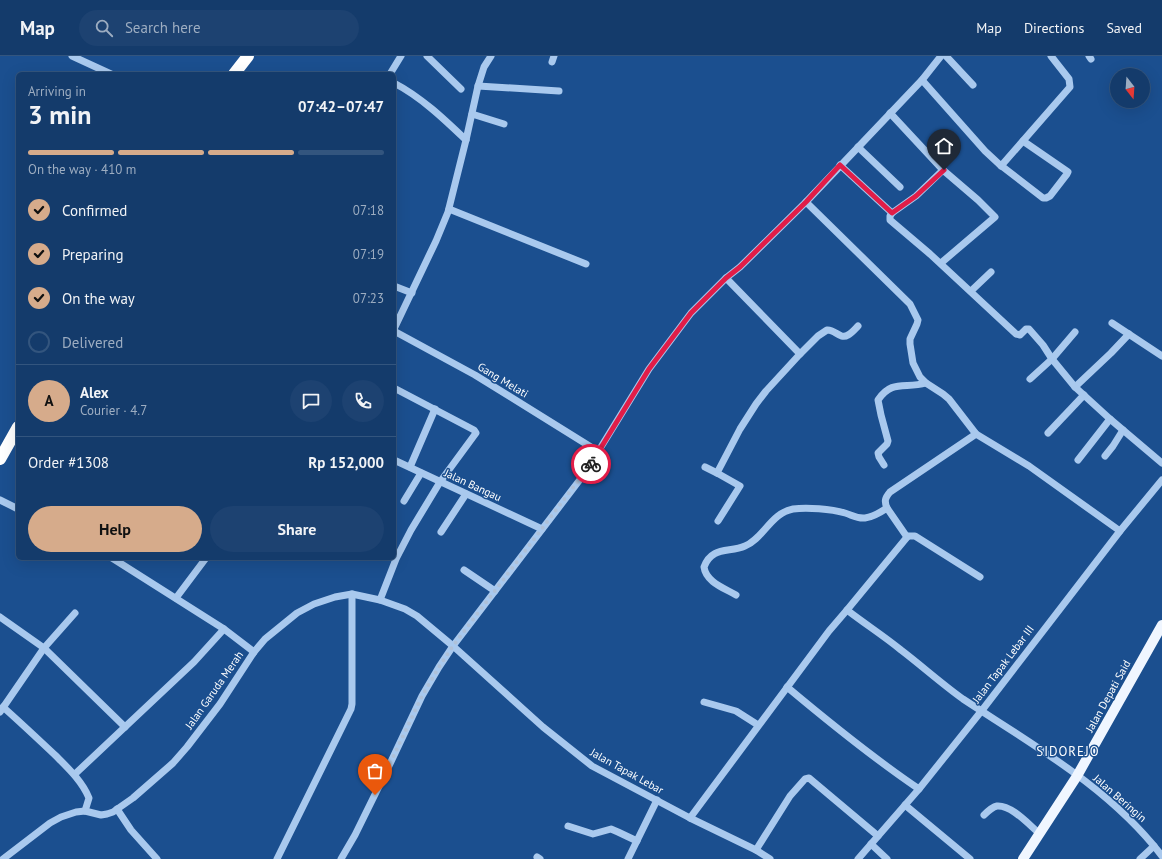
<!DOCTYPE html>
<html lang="en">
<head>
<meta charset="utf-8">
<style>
	body { margin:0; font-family:"PT Sans",sans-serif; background:#1d4271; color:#f1f3f6; height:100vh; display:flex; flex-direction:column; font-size:15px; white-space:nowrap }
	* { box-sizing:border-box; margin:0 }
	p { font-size:13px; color:#9dadc1 }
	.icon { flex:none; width:22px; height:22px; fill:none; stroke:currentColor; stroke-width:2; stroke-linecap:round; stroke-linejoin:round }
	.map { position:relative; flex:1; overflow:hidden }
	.side { position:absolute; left:16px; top:16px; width:380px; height:488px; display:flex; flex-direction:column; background:#143b6b; border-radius:6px; box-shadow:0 4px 16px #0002,0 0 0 1px #33557e }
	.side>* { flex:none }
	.needle { width:26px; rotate:163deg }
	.tools { position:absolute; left:1110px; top:12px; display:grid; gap:8px }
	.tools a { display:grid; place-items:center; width:40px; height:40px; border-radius:50%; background:#143b6b; box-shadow:0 4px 16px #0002,0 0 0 1px #33557e; font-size:20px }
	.pin { position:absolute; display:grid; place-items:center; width:34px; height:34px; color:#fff; margin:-41px -17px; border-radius:50% 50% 50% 0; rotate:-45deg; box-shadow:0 0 4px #0007 }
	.pin .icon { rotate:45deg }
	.courier { position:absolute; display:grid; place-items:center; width:40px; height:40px; margin:-20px; border:3px solid #e11d48; border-radius:50%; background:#fff; color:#222; box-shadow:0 1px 5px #0007 }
	.headline em { font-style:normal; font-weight:600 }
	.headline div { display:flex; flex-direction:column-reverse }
	.headline { display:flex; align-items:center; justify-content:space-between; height:68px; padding:0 12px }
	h1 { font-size:26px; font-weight:600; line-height:30px }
	.bar { display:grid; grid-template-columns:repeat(4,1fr); gap:6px 4px; align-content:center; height:48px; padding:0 12px }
	.bar i { height:5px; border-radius:3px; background:#33557e }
	.bar .on { background:#d6ab8b }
	.bar p { grid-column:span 4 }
	.line { display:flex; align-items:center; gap:10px; padding:0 12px; border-top:1px solid #33557e }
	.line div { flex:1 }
	.round { display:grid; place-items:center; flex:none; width:42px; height:42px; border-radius:21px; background:#1d4271 }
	ol { padding:0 12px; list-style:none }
	li { display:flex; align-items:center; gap:12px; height:44px }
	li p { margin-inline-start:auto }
	li .icon { padding:4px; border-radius:50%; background:#d6ab8b; color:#111; stroke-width:4 }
	li:last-child { color:#9dadc1 }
	li i { width:22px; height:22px; border:2px solid #33557e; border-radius:50% }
	.primary-button { display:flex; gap:8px; margin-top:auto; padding:8px 12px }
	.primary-button a { flex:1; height:46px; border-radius:24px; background:#d6ab8b; color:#111; font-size:16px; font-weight:600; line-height:46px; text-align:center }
	.primary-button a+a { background:#1d4271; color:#f1f3f6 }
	header { display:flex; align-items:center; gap:24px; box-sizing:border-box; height:56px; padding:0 20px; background:#143b6b; border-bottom:1px solid #33557e }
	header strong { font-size:19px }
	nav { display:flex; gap:22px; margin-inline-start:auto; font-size:14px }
	.search { width:280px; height:36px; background:#1d4271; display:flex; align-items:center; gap:10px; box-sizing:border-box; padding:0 14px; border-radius:22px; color:#9dadc1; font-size:15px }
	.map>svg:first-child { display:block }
</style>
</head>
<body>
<header>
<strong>Map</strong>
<div class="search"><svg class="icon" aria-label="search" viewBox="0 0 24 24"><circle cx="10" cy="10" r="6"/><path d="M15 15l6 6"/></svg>Search here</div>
<nav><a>Map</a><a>Directions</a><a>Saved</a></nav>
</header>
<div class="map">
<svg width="1162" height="803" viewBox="0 0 1162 803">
	<rect width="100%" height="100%" fill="#1b4f8f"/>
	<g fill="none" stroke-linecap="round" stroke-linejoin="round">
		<g stroke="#a9c9ee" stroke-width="7">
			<polyline points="72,0 111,18"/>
			<polyline points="427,0 461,33"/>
			<polyline points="946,0 973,29"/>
			<polyline points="1089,0 1091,3"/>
			<polyline points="552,6 554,0"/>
			<polyline points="390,18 401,0"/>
			<polyline points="922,24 985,95 999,108 1043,142 1046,142 1050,140 1067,118 1068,116 1023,85"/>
			<path d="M394,27C421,41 444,63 466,84"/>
			<polyline points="478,30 559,35"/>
			<polyline points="890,57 943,114 916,140 892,157 890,160 890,164 930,198 1016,278 1020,279 1026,273 1029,273 1043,289 1052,303 1075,331 1110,363 1162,407"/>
			<polyline points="472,58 504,68"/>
			<polyline points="858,91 900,131"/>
			<polyline points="840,109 892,157"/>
			<polyline points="1001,110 1070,31 1069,23 1051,0"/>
			<polyline points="806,146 910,248 918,264 917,268 910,283 910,288 913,307 920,321 926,327 943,338 949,343 976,378 1029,410 1120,475"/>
			<polyline points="449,153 586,208"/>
			<polyline points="941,207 995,161 978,144 943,114"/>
			<polyline points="394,230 412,237"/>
			<polyline points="971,235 991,216"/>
			<polyline points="1112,267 1162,300"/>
			<polyline points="394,273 436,185 448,156 466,84 478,30 484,11 491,0"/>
			<polyline points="394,275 475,319 599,396"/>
			<path d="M800,298L818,280L827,274C835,273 840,284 848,279C852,277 855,273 858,270"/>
			<polyline points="1030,323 1052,303 1075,276"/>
			<polyline points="1075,331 1111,297 1129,278"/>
			<polyline points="1048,377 1084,339"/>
			<polyline points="1105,400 1113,390 1123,374"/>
			<polyline points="394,404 542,473"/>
			<polyline points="1078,404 1110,363"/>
			<path d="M884,409L879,401L878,397L887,388L888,385L881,359L878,344C892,323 905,333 926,327"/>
			<polyline points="410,411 435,353"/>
			<polyline points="705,411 717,417"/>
			<polyline points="0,444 18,453"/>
			<polyline points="404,445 421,417"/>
			<polyline points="718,465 740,430 717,417 740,373 756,348 766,335 800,298 726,222"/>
			<polyline points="441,476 466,438"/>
			<path d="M907,481L887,452C884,445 885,442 890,436L976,378"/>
			<polyline points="112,502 224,573 254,596"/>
			<polyline points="464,514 495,535"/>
			<path d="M736,539C724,532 706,526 704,511C712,490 729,497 745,490C763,483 771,457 793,453C807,451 831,453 845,457C852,459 857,463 865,462C873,461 881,456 887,452"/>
			<polyline points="176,542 206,502"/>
			<polyline points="380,544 396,503 411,474 440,426 476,377 474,374 394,332"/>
			<path d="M847,554C865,568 884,580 901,594C922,610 942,628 963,643C1033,689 1110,732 1162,800"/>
			<polyline points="0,561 44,592 125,671"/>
			<path d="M787,631C830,667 873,702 919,733"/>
			<polyline points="704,646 736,655 758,669"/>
			<path d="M3,651C21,667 38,683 55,699C68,712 82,725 89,742L85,755"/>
			<polyline points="0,656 44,592 75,557"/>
			<polyline points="75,718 194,606 224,573"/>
			<polyline points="905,749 970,803"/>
			<polyline points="117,753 131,774 157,803"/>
			<path d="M984,759C988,755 992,751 997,750C1012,749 1029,769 1040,778"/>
			<polyline points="690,762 829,575 847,554 908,480 915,480 980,521"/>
			<polyline points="568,770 593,778 611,773 618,776 637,785"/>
			<polyline points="871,788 887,803"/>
			<polyline points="756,794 790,740 805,723 809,722 878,780"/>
			<polyline points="537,801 540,803"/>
			<polyline points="3,803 50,767 61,761 76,756 85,755 101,759 107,758 113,756 133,742 173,707 187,691 220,648 254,596 265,583 297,557 314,548 335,541 352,538 380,544 405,553 417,560 453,590 543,671 592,710 690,762 756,794 770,803"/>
			<polyline points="277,803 351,653 352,648 352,538"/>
			<polyline points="341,803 355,779 388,712 422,640 439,611 453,590 585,417 649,313 691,257 726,222 740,211 806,146 922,24 941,0"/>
			<polyline points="628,803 657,744"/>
			<polyline points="858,803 919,733 983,653 1120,475 1162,424"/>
			<polyline points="1140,803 1154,790"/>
		</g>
		<polyline stroke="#f0f6ff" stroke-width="10" points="1023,803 1077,720 1162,569"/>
		<g stroke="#fff" stroke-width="12">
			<polyline points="234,18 248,0"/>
			<polyline points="0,403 18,371"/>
		</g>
	</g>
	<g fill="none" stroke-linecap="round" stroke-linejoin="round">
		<polyline stroke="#afc1d8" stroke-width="4" stroke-dasharray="0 7.2" points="375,739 422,640 439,611 453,590 591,408"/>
		<polyline stroke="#e11d48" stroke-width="5" points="591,408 649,313 691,257 726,222 740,211 806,146 840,109 892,157 916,140 944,114"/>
	</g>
	<g text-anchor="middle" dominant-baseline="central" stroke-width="3" stroke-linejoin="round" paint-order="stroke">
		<g font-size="11" fill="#fff" stroke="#1b4f8f">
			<text transform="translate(503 324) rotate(31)">Gang Melati</text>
			<text transform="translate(473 429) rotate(25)">Jalan Bangau</text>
			<text transform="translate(1003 608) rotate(-53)">Jalan Tapak Lebar III</text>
			<text transform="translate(214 634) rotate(-55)">Jalan Garuda Merah</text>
			<text transform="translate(1108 640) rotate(-61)">Jalan Depati Said</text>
			<text transform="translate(627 715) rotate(29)">Jalan Tapak Lebar</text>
			<text transform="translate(1120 742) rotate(41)">Jalan Beringin</text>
		</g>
		<g font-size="13" letter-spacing="1" fill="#fff" stroke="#1b4f8f">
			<text x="1068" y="695">SIDOREJO</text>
		</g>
	</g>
</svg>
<div class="tools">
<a><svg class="needle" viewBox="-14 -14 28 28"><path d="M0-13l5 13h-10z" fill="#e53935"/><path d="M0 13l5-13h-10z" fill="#9dadc1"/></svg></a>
</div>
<div class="pin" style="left:375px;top:739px;background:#ea580c"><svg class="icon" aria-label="bag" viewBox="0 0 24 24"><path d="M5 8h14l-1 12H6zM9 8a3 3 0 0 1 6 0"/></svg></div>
<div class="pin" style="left:944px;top:114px;background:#1f2937"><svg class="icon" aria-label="home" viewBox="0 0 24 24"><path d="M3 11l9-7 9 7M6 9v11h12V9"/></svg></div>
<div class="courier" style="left:591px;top:408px"><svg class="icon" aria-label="bike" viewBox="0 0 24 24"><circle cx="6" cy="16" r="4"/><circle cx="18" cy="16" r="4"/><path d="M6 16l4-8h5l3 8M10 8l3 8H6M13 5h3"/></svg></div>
<section class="side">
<div class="headline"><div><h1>3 min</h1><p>Arriving in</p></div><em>07:42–07:47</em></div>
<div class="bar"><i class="on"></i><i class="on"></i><i class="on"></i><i></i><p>On the way · 410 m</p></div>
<ol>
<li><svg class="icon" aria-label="check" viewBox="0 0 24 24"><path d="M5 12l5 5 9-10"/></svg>Confirmed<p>07:18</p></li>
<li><svg class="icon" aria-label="check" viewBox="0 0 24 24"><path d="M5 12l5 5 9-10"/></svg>Preparing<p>07:19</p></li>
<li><svg class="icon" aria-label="check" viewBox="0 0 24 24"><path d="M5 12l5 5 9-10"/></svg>On the way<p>07:23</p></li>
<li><i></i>Delivered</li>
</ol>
<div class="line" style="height:72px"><b class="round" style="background:#d6ab8b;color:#111">A</b><div><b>Alex</b><p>Courier · 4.7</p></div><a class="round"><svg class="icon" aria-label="chat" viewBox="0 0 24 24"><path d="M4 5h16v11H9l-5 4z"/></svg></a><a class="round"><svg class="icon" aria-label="phone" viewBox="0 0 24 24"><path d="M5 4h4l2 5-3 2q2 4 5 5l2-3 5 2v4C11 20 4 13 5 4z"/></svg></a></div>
<div class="line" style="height:52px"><div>Order #1308</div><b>Rp 152,000</b></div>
<div class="primary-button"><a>Help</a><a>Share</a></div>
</section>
</div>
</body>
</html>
